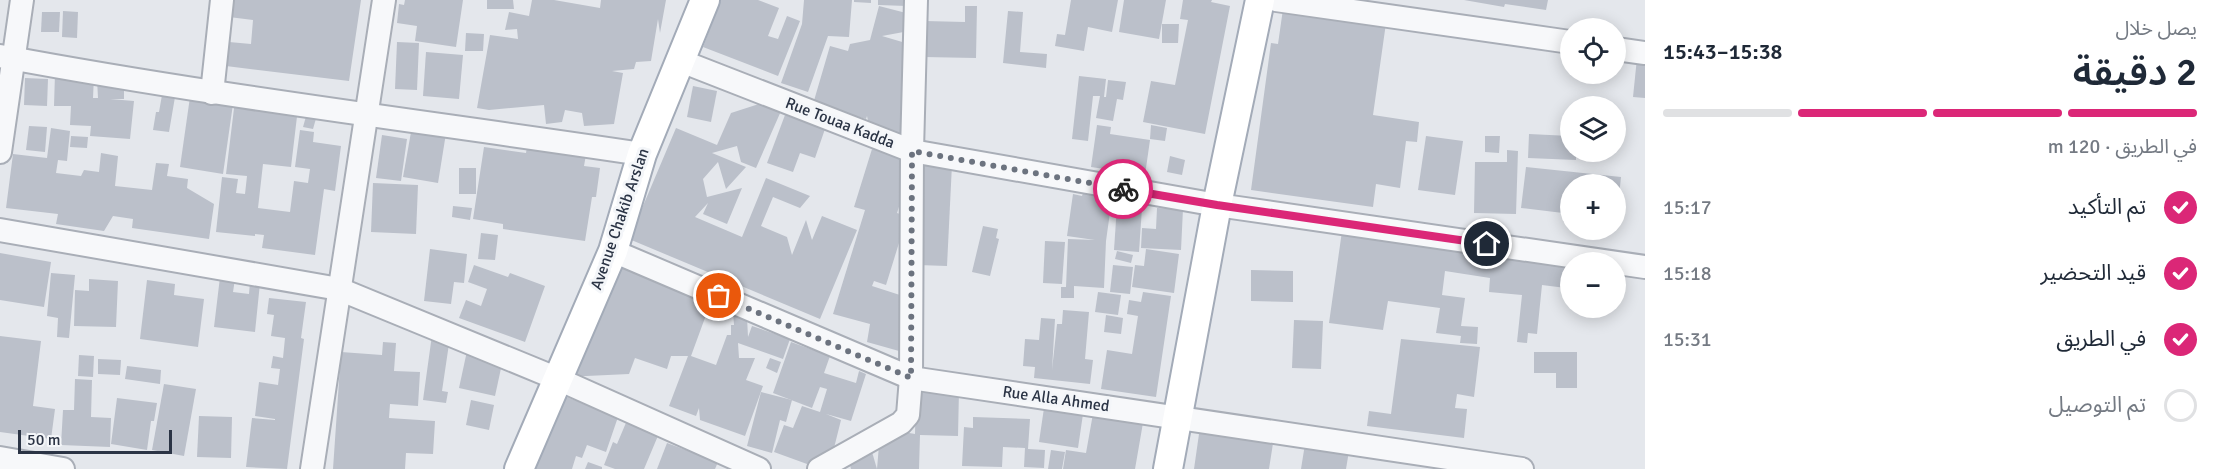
<!DOCTYPE html>
<html lang="ar">
<head>
<meta charset="utf-8">
<style>
	body { margin:0; font-family:Signika,"Noto Sans Arabic",sans-serif; background:#f6f6f7; color:#1f2937; direction:rtl; height:100vh; display:flex; flex-direction:column; font-size:22px; white-space:nowrap }
	* { box-sizing:border-box; margin:0 }
	p { font-size:20px; color:#747a83 }
	.icon { flex:none; width:33px; height:33px; fill:none; stroke:currentColor; stroke-width:2; stroke-linecap:round; stroke-linejoin:round }
	.map { position:relative; flex:1; overflow:hidden; direction:ltr }
	.side { display:flex; flex-direction:column; background:#fff; width:570px }
	.side>* { flex:none }
	.tools { position:absolute; left:1560px; top:18px; display:grid; gap:12px }
	.tools a { display:grid; place-items:center; width:66px; height:66px; border-radius:50%; background:#fff; box-shadow:0 3px 15px #0003; font-size:30px }
	.scale { position:absolute; left:18px; bottom:15px; width:154px; box-sizing:border-box; padding-left:6px; border:3px solid #2b3445; border-top:0; font-size:16px; line-height:21px; white-space:nowrap; color:#2b3445; -webkit-text-stroke:4px #f4f6f9; paint-order:stroke }
	.pin { position:absolute; display:grid; place-items:center; width:51px; height:51px; color:#fff; margin:-26px; border:3px solid #fff; border-radius:50%; box-shadow:0 2px 6px #0007 }
	.courier { position:absolute; display:grid; place-items:center; width:60px; height:60px; margin:-30px; border:4px solid #db2777; border-radius:50%; background:#fff; color:#222; box-shadow:0 2px 8px #0007 }
	.overview em { font-style:normal; font-weight:600 }
	.overview div { display:flex; flex-direction:column-reverse }
	.overview { display:flex; align-items:center; justify-content:space-between; height:102px; padding:0 18px }
	h1 { font-size:39px; font-weight:600; line-height:45px }
	.bar { display:grid; grid-template-columns:repeat(4,1fr); gap:9px 6px; align-content:center; height:72px; padding:0 18px }
	.bar i { height:8px; border-radius:4px; background:#e0e1e3 }
	.bar .active { background:#db2777 }
	.bar p { grid-column:span 4 }
	ol { padding:0 18px; list-style:none }
	li { display:flex; align-items:center; gap:18px; height:66px }
	li p { margin-inline-start:auto }
	li .icon { padding:6px; border-radius:50%; background:#db2777; color:#fff; stroke-width:4 }
	li:last-child { color:#747a83 }
	li i { width:33px; height:33px; border:3px solid #e0e1e3; border-radius:50% }
	main { display:flex; flex:1; min-height:0 }
	.map>svg:first-child { display:block }
</style>
</head>
<body>
<main>
<section class="side">
<div class="overview"><div><h1>2 دقيقة</h1><p>يصل خلال</p></div><em>15:38–15:43</em></div>
<div class="bar"><i class="active"></i><i class="active"></i><i class="active"></i><i></i><p>في الطريق · 120 m</p></div>
<ol>
<li><svg class="icon" aria-label="check" viewBox="0 0 24 24"><path d="M5 12l5 5 9-10"/></svg>تم التأكيد<p>15:17</p></li>
<li><svg class="icon" aria-label="check" viewBox="0 0 24 24"><path d="M5 12l5 5 9-10"/></svg>قيد التحضير<p>15:18</p></li>
<li><svg class="icon" aria-label="check" viewBox="0 0 24 24"><path d="M5 12l5 5 9-10"/></svg>في الطريق<p>15:31</p></li>
<li><i></i>تم التوصيل</li>
</ol>
</section>
<div class="map">
<svg width="1645" height="469" viewBox="0 0 1645 469">
	<rect width="100%" height="100%" fill="#e4e7ec"/>
	<g fill="#bbc0ca">
		<polygon points="231,0 361,0 349,81 226,66 229,42 251,44 253,20 229,17"/>
		<polygon points="405,0 463,0 456,47 415,41 417,26 397,23 399,4 404,5"/>
		<polygon points="487,0 513,0 514,9 487,9"/>
		<polygon points="532,0 554,0 600,8 601,0 666,0 660,33 658,19 651,61 636,62 634,69 612,71 623,73 614,124 584,126 582,113 565,110 562,122 546,124 544,105 489,110 477,108 490,35 518,39 517,29 505,30 509,12 529,16"/>
		<polygon points="721,0 758,0 779,8 768,36 778,39 787,16 800,21 778,76 703,47"/>
		<polygon points="804,0 852,0 849,37 828,36 808,92 781,83 802,24"/>
		<polygon points="854,0 871,0 871,3 854,2"/>
		<polygon points="878,0 907,0 907,6 878,5"/>
		<polygon points="1071,0 1118,0 1112,32 1088,27 1084,51 1055,46 1057,34 1065,35"/>
		<polygon points="1124,0 1166,0 1159,39 1119,32"/>
		<polygon points="1183,0 1212,0 1211,2 1230,6 1205,134 1143,122 1151,81 1175,85 1188,20 1180,19"/>
		<polygon points="1464,0 1548,0 1546,10 1505,4 1504,7"/>
		<polygon points="879,6 910,14 909,31 882,36 909,44 903,135 869,125 867,116 866,119 813,104 830,46 848,51 850,44 870,40"/>
		<polygon points="965,6 977,6 976,58 924,57 925,21 965,22"/>
		<polygon points="1283,9 1386,23 1373,115 1419,122 1417,142 1406,141 1400,188 1376,184 1373,207 1251,190 1271,43 1278,44"/>
		<polygon points="63,11 78,12 77,38 62,37"/>
		<polygon points="1008,11 1023,12 1020,52 1047,54 1046,68 1003,63"/>
		<polygon points="42,12 60,12 59,32 41,32"/>
		<polygon points="1162,24 1179,24 1178,43 1162,43"/>
		<polygon points="466,33 484,34 483,51 465,51"/>
		<polygon points="397,42 419,43 417,90 395,89"/>
		<polygon points="426,52 463,55 459,99 423,96"/>
		<polygon points="1637,58 1645,58 1645,98 1633,97"/>
		<polygon points="55,74 94,76 93,98 98,98 97,79 113,78 113,89 124,89 124,99 110,99 134,101 130,139 90,136 91,126 70,125 71,106 54,106"/>
		<polygon points="1079,76 1106,79 1104,97 1106,97 1108,80 1126,82 1123,100 1117,99 1113,121 1096,118 1100,96 1093,96 1088,141 1072,139"/>
		<polygon points="25,78 48,79 47,106 24,105"/>
		<polygon points="693,86 717,91 711,122 687,117"/>
		<polygon points="162,95 175,97 169,132 153,130 156,112 159,112"/>
		<polygon points="190,97 233,104 223,174 180,167"/>
		<polygon points="235,100 298,108 291,167 263,164 258,208 290,212 294,181 308,183 310,169 295,167 300,130 314,132 313,142 341,146 335,191 324,189 315,255 262,248 264,235 255,234 255,236 216,232 222,177 238,179 236,193 245,194 247,176 226,174"/>
		<polygon points="762,103 781,111 756,168 741,162 737,146 712,153 746,167 726,189 718,162 703,179 707,197 742,188 727,224 703,214 708,203 695,217 742,237 766,178 810,196 800,208 773,197 761,226 787,237 792,255 806,220 812,240 822,216 857,230 820,319 629,239 676,128 717,145 731,113"/>
		<polygon points="307,113 317,115 313,129 303,127"/>
		<polygon points="785,115 825,129 815,158 800,153 793,172 767,163"/>
		<polygon points="413,121 447,127 438,183 403,177"/>
		<polygon points="1097,125 1111,127 1110,134 1150,140 1145,175 1091,167"/>
		<polygon points="1151,125 1167,128 1165,141 1150,139"/>
		<polygon points="29,126 47,127 45,152 26,150"/>
		<polygon points="51,128 70,131 67,161 58,160 56,173 81,176 84,170 99,172 101,153 118,156 115,186 152,190 156,163 169,164 167,176 188,179 187,188 214,204 209,239 132,228 133,219 113,216 104,231 56,224 58,214 6,208 13,154 47,158"/>
		<polygon points="1529,134 1570,136 1570,152 1576,152 1576,160 1528,158"/>
		<polygon points="382,135 407,139 401,181 376,178"/>
		<polygon points="71,136 88,137 87,148 70,147"/>
		<polygon points="1426,136 1463,141 1455,195 1418,190"/>
		<polygon points="1485,136 1500,136 1499,153 1485,152"/>
		<polygon points="528,140 587,149 584,166 600,168 596,197 592,197 585,241 503,229 503,224 473,219 484,147 526,153"/>
		<polygon points="872,149 904,159 904,191 897,213 903,215 903,230 886,285 874,281 872,286 903,296 903,339 899,351 867,342 870,324 833,314 865,210 854,207"/>
		<polygon points="1507,150 1518,151 1516,214 1474,213 1475,162 1507,162"/>
		<polygon points="1170,156 1185,160 1182,175 1167,172"/>
		<polygon points="923,163 952,164 947,266 918,265"/>
		<polygon points="1526,167 1621,177 1617,216 1616,184 1570,184 1570,223 1563,222 1563,213 1521,208"/>
		<rect x="459" y="168" width="17" height="26"/>
		<polygon points="373,183 418,185 416,234 371,232"/>
		<polygon points="1118,191 1143,193 1139,252 1114,250"/>
		<polygon points="1083,193 1112,198 1106,241 1104,288 1074,286 1074,298 1061,298 1061,287 1066,287 1068,239 1095,240 1067,236 1073,194 1082,196"/>
		<polygon points="453,206 472,208 470,220 452,217"/>
		<polygon points="1157,208 1183,209 1181,250 1141,248 1142,228 1156,229"/>
		<polygon points="1344,217 1569,260 1566,288 1542,285 1537,334 1528,333 1527,343 1517,342 1522,295 1489,292 1490,278 1445,271 1442,295 1465,298 1461,326 1478,327 1477,344 1460,343 1461,336 1436,333 1440,308 1388,301 1383,330 1329,323"/>
		<polygon points="983,226 998,229 996,238 999,239 990,276 972,272"/>
		<polygon points="481,233 498,235 495,260 478,259"/>
		<polygon points="1045,241 1065,242 1062,284 1043,283"/>
		<polygon points="430,249 467,254 464,283 454,282 451,304 424,301"/>
		<polygon points="1146,249 1179,254 1174,293 1132,287 1135,265 1144,266"/>
		<polygon points="1117,251 1133,255 1131,263 1115,259"/>
		<polygon points="0,253 51,262 44,307 0,300"/>
		<polygon points="608,258 713,296 691,356 716,365 727,335 731,335 731,325 734,325 733,312 747,317 748,337 752,326 790,339 783,359 738,343 739,358 755,358 746,380 763,386 745,436 700,420 699,408 696,416 669,406 688,356 671,356 667,369 635,358 629,374 565,377"/>
		<polygon points="474,265 508,277 510,273 545,286 525,342 459,318 466,300 481,306 487,289 468,282"/>
		<polygon points="1113,265 1133,267 1130,294 1110,292"/>
		<polygon points="1251,270 1293,271 1293,302 1251,301"/>
		<polygon points="51,273 75,275 69,338 57,337 58,318 47,316"/>
		<polygon points="220,277 235,279 233,292 249,294 250,282 260,283 255,332 214,327"/>
		<polygon points="89,279 118,281 116,327 74,326 75,290 89,291"/>
		<polygon points="147,280 175,284 174,295 204,299 198,347 140,339"/>
		<polygon points="1098,292 1121,295 1118,315 1095,312"/>
		<polygon points="1143,292 1171,296 1156,397 1101,389 1107,350 1132,354 1138,316 1127,314 1129,300 1141,302"/>
		<polygon points="269,298 306,302 301,338 304,339 287,469 246,467 252,418 275,420 275,419 255,416 259,382 278,385 280,369 271,368 273,356 283,358 285,338 271,336 274,315 267,314"/>
		<polygon points="1063,310 1089,312 1085,359 1093,360 1090,384 1034,378 1035,367 1023,366 1025,339 1039,340 1041,318 1055,319 1052,370 1057,324 1062,324"/>
		<polygon points="1106,315 1123,318 1121,334 1104,332"/>
		<polygon points="1294,320 1323,321 1321,369 1292,368"/>
		<polygon points="432,335 450,337 442,391 448,392 446,403 423,400"/>
		<polygon points="0,336 41,341 33,406 55,409 51,439 0,432"/>
		<polygon points="1401,339 1480,347 1474,397 1457,394 1455,408 1467,409 1464,438 1367,426 1369,411 1391,414"/>
		<polygon points="383,342 396,343 394,371 420,372 418,406 390,404 389,418 435,421 433,454 406,453 405,469 333,469 341,352 382,355"/>
		<polygon points="791,342 830,356 824,373 856,383 859,371 866,374 851,421 826,414 841,420 834,448 807,464 774,452 784,425 793,428 802,406 820,412 827,389 820,387 812,408 773,393"/>
		<polygon points="467,351 503,359 495,396 459,388"/>
		<polygon points="1534,352 1577,352 1577,388 1556,388 1556,373 1534,373"/>
		<polygon points="79,355 94,356 93,377 78,376"/>
		<polygon points="770,358 781,362 777,373 766,368"/>
		<polygon points="98,359 121,360 120,375 98,374"/>
		<polygon points="127,366 161,370 160,384 125,379"/>
		<polygon points="75,379 92,380 91,417 111,418 110,447 61,445 63,410 74,410"/>
		<polygon points="164,384 196,389 184,456 152,450"/>
		<polygon points="916,389 959,390 958,436 920,435 919,469 877,469 879,445 898,431 915,434"/>
		<polygon points="761,392 792,400 786,422 780,420 772,453 747,446"/>
		<polygon points="556,393 618,417 606,452 587,445 582,458 576,456 572,469 530,469"/>
		<polygon points="117,398 157,403 154,421 151,421 147,450 111,444"/>
		<polygon points="471,400 494,405 489,430 466,425"/>
		<polygon points="1044,408 1083,414 1078,448 1039,442"/>
		<polygon points="1094,408 1144,417 1135,469 1063,469 1066,450 1086,453"/>
		<polygon points="199,416 232,417 231,458 197,457"/>
		<polygon points="973,417 1030,419 1028,449 1045,450 1044,468 1024,467 1025,448 1003,447 1002,467 962,466 964,427 973,428"/>
		<polygon points="628,418 660,431 644,469 615,469 604,465 613,442 617,444"/>
		<polygon points="1200,427 1274,437 1269,469 1194,469"/>
		<polygon points="667,443 718,462 715,469 657,469"/>
		<polygon points="1305,444 1349,451 1346,469 1301,469"/>
		<polygon points="1051,450 1065,452 1062,469 1048,469"/>
		<polygon points="872,452 877,469 851,469 850,465"/>
		<polygon points="588,462 602,467 602,469 585,469"/>
	</g>
	<g fill="none" stroke-linecap="round" stroke-linejoin="round">
		<defs>
			<g id="minor">
				<polyline points="1276,0 1570,42"/>
				<polyline points="1616,49 1645,53"/>
				<path d="M0,56C213,96 428,122 642,154"/>
				<polyline points="681,61 912,151 1217,205 1645,267"/>
				<polyline points="212,93 222,0"/>
				<polyline points="0,152 22,0"/>
				<polyline points="0,230 339,289 558,379 759,469"/>
				<polyline points="613,251 911,378 1522,469"/>
				<polyline points="0,458 63,469"/>
				<polyline points="312,469 384,0"/>
				<polyline points="819,469 901,423 908,415 911,378 912,151 916,0"/>
			</g>
			<g id="major">
				<polyline points="519,469 613,251 642,154 705,0"/>
				<polyline points="1168,469 1217,205 1260,0"/>
			</g>
		</defs>
		<use href="#minor" stroke="#a9aeb7" stroke-width="26"/>
		<use href="#major" stroke="#a3abb8" stroke-width="32"/>
		<use href="#minor" stroke="#f7f8fa" stroke-width="22"/>
		<use href="#major" stroke="#fff" stroke-width="28"/>
	</g>
	<g fill="none" stroke-linecap="round" stroke-linejoin="round">
		<polyline stroke="#6c737f" stroke-width="6" stroke-dasharray="0 10.8" points="719,296 911,378 912,151 1123,189"/>
		<polyline stroke="#db2777" stroke-width="8" points="1123,189 1217,205 1487,244"/>
	</g>
	<g text-anchor="middle" dominant-baseline="central" stroke-width="6" stroke-linejoin="round" paint-order="stroke">
		<g font-size="16" fill="#2b3445" stroke="#f4f6f9">
			<text transform="translate(840 123) rotate(21)">Rue Touaa Kadda</text>
			<text transform="translate(620 219) rotate(-71)">Avenue Chakib Arslan</text>
			<text transform="translate(1056 399) rotate(8)">Rue Alla Ahmed</text>
		</g>
	</g>
</svg>
<div class="tools">
<a><svg class="icon" aria-label="locate" viewBox="0 0 24 24"><circle cx="12" cy="12" r="6"/><path d="M12 2v4M12 18v4M2 12h4M18 12h4"/></svg></a>
<a><svg class="icon" aria-label="layers" viewBox="0 0 24 24"><path d="M12 4l9 5-9 5-9-5zM3 14l9 5 9-5"/></svg></a>
<a>+</a>
<a>−</a>
</div>
<div class="scale">50 m</div>
<div class="pin" style="left:719px;top:296px;background:#ea580c"><svg class="icon" aria-label="bag" viewBox="0 0 24 24"><path d="M5 8h14l-1 12H6zM9 8a3 3 0 0 1 6 0"/></svg></div>
<div class="pin" style="left:1487px;top:244px;background:#1f2937"><svg class="icon" aria-label="home" viewBox="0 0 24 24"><path d="M3 11l9-7 9 7M6 9v11h12V9"/></svg></div>
<div class="courier" style="left:1123px;top:189px"><svg class="icon" aria-label="bike" viewBox="0 0 24 24"><circle cx="6" cy="16" r="4"/><circle cx="18" cy="16" r="4"/><path d="M6 16l4-8h5l3 8M10 8l3 8H6M13 5h3"/></svg></div>
</div>
</main>
</body>
</html>
